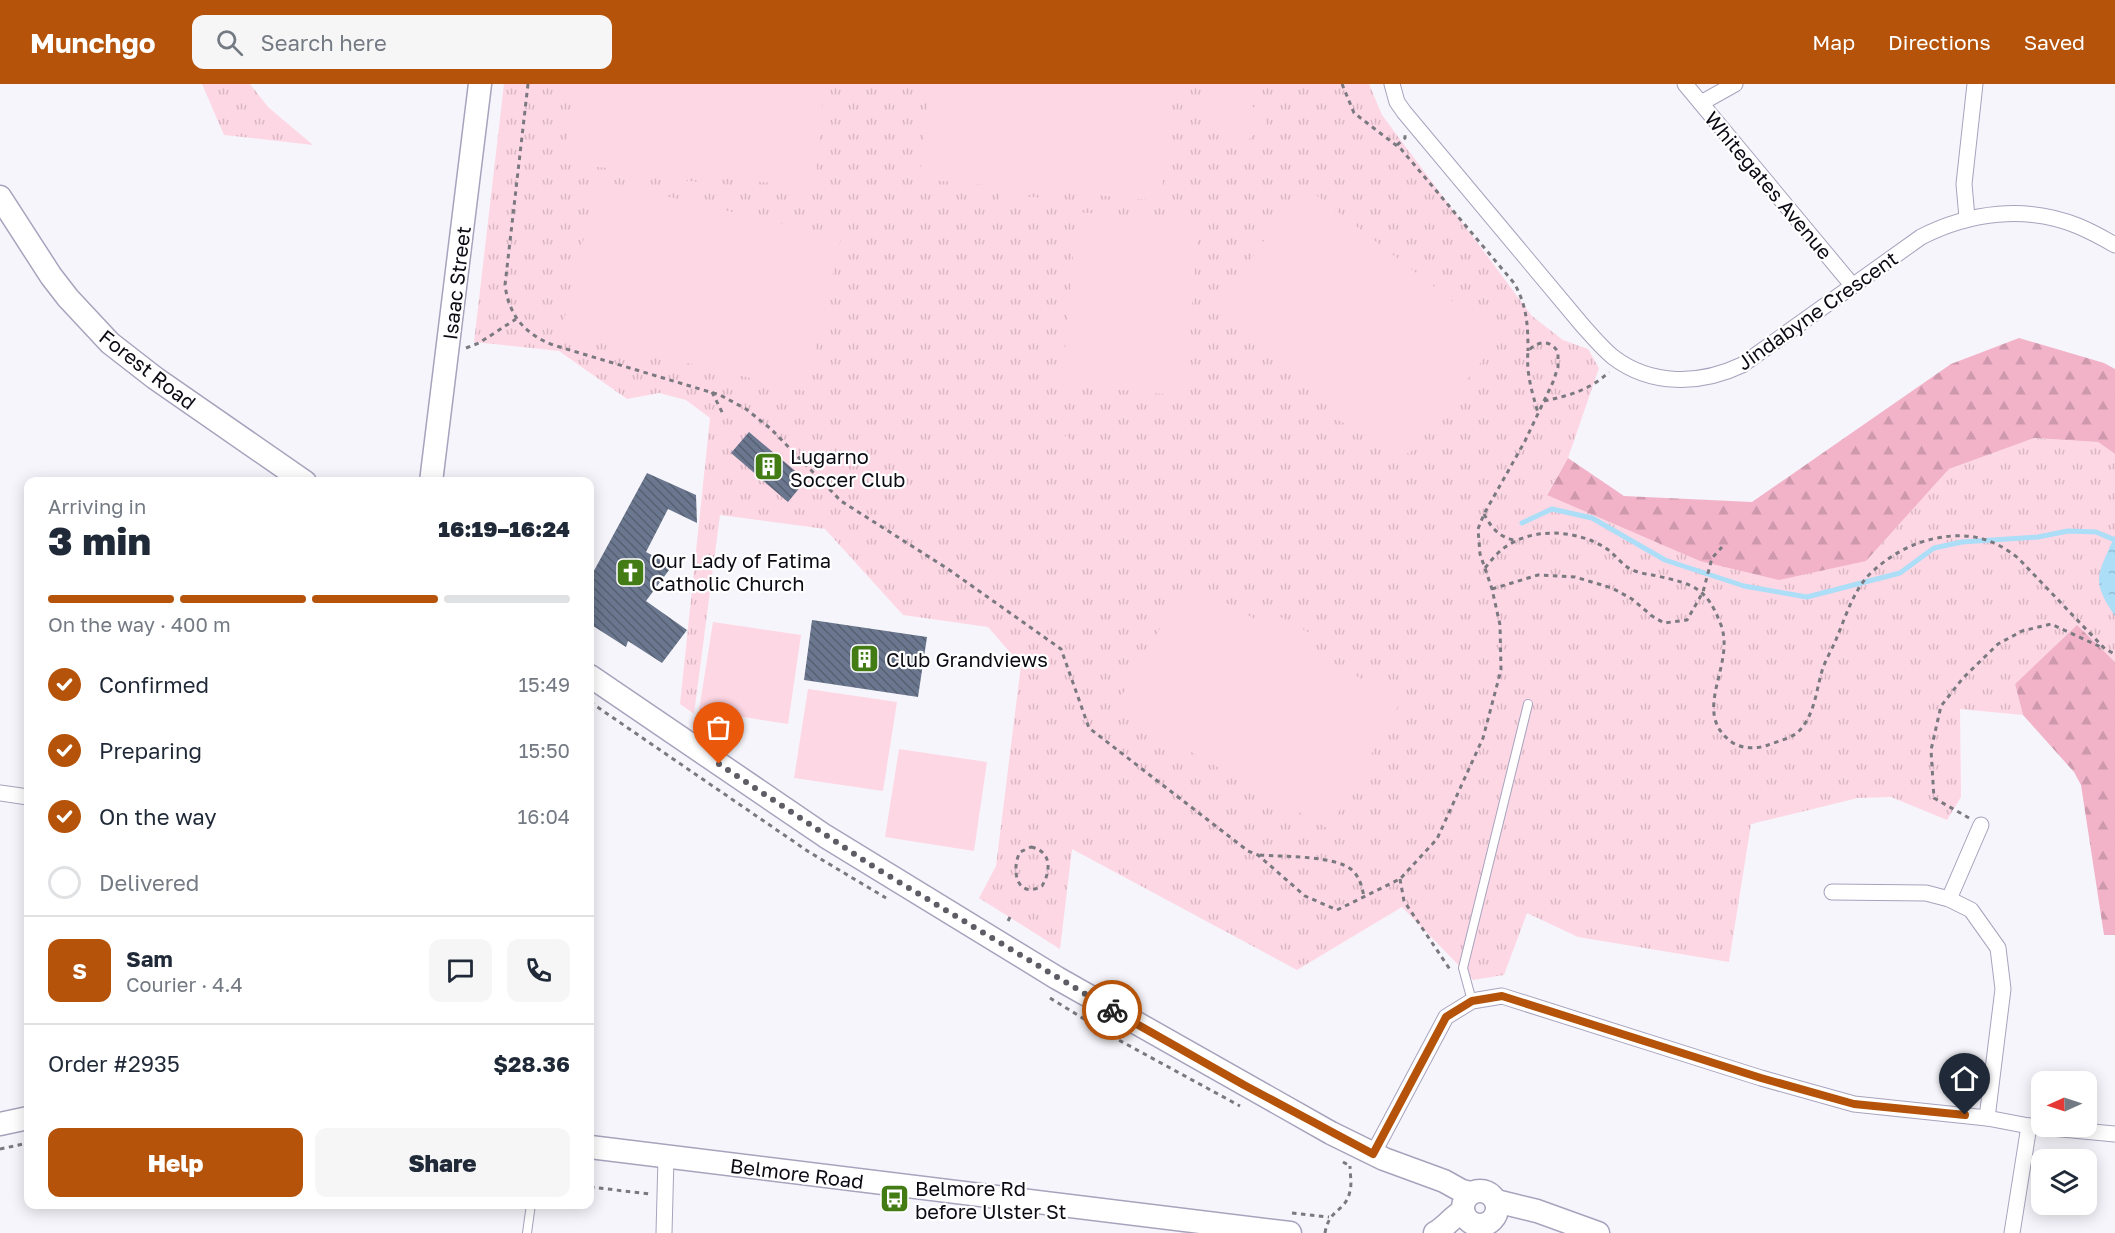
<!DOCTYPE html>
<html lang="en">
<head>
<meta charset="utf-8">
<style>
	body { margin:0; font-family:"Golos Text",sans-serif; background:#f6f6f7; color:#1f2937; height:100vh; display:flex; flex-direction:column; font-size:22px; white-space:nowrap }
	* { box-sizing:border-box; margin:0 }
	p { font-size:20px; color:#747a83 }
	.icon { flex:none; width:33px; height:33px; fill:none; stroke:currentColor; stroke-width:2; stroke-linecap:round; stroke-linejoin:round }
	.map { position:relative; flex:1; overflow:hidden }
	.side { position:absolute; left:24px; top:393px; width:570px; height:732px; display:flex; flex-direction:column; background:#fff; border-radius:12px; box-shadow:0 3px 15px #0003 }
	.side>* { flex:none }
	.needle { width:39px; rotate:267deg }
	.controls { position:absolute; left:2031px; top:987px; display:grid; gap:12px }
	.controls a { display:grid; place-items:center; width:66px; height:66px; border-radius:12px; background:#fff; box-shadow:0 3px 15px #0003; font-size:30px }
	.pin { position:absolute; display:grid; place-items:center; width:51px; height:51px; color:#fff; margin:-62px -26px; border-radius:50% 50% 50% 0; rotate:-45deg; box-shadow:0 0 6px #0007 }
	.pin .icon { rotate:45deg }
	.courier { position:absolute; display:grid; place-items:center; width:60px; height:60px; margin:-30px; border:4px solid #b45309; border-radius:50%; background:#fff; color:#222; box-shadow:0 2px 8px #0007 }
	.summary em { font-style:normal; font-weight:800 }
	.summary div { display:flex; flex-direction:column-reverse }
	.summary { display:flex; align-items:center; justify-content:space-between; height:102px; padding:0 24px }
	h1 { font-size:39px; font-weight:800; line-height:45px }
	.bar { display:grid; grid-template-columns:repeat(4,1fr); gap:9px 6px; align-content:center; height:72px; padding:0 24px }
	.bar i { height:8px; border-radius:4px; background:#e0e1e3 }
	.bar .current { background:#b45309 }
	.bar p { grid-column:span 4 }
	.line { display:flex; align-items:center; gap:15px; padding:0 24px; border-top:2px solid #e0e1e3 }
	.line div { flex:1 }
	.round { display:grid; place-items:center; flex:none; width:63px; height:63px; border-radius:12px; background:#f6f6f7 }
	ol { padding:0 24px; list-style:none }
	li { display:flex; align-items:center; gap:18px; height:66px }
	li p { margin-inline-start:auto }
	li .icon { padding:6px; border-radius:50%; background:#b45309; color:#fff; stroke-width:4 }
	li:last-child { color:#747a83 }
	li i { width:33px; height:33px; border:3px solid #e0e1e3; border-radius:50% }
	.cta { display:flex; gap:12px; margin-top:auto; padding:12px 24px }
	.cta a { flex:1; height:69px; border-radius:12px; background:#b45309; color:#fff; font-size:24px; font-weight:800; line-height:69px; text-align:center }
	.cta a+a { background:#f6f6f7; color:#1f2937 }
	header { display:flex; align-items:center; gap:36px; box-sizing:border-box; height:84px; padding:0 30px; background:#b45309; color:#fff }
	header strong { font-size:28px }
	nav { display:flex; gap:33px; margin-inline-start:auto; font-size:21px }
	.search { width:420px; height:54px; background:#f6f6f7; display:flex; align-items:center; gap:15px; box-sizing:border-box; padding:0 21px; border-radius:12px; color:#747a83; font-size:22px }
	.map>svg:first-child { display:block }
</style>
</head>
<body>
<header>
<strong>Munchgo</strong>
<div class="search"><svg class="icon" aria-label="search" viewBox="0 0 24 24"><circle cx="10" cy="10" r="6"/><path d="M15 15l6 6"/></svg>Search here</div>
<nav><a>Map</a><a>Directions</a><a>Saved</a></nav>
</header>
<div class="map">
<svg width="2115" height="1149" viewBox="0 0 2115 1149">
	<defs>
		<pattern id="grass-tufts" width="24" height="20" patternUnits="userSpaceOnUse" patternTransform="scale(1.5)"><rect width="24" height="20" fill="#fed7e4"/><path d="M3 7l-1-3M5 7V3M7 7l1-3M15 17l-1-3M17 17v-4M19 17l1-3" fill="none" stroke="#d8b7c3"/></pattern>
		<pattern id="forest-firs" width="22" height="20" patternUnits="userSpaceOnUse" patternTransform="scale(1.5)"><rect width="22" height="20" fill="#f2b3c9"/><path d="M5 1l3.5 6h-7zM16 11l3.5 6h-7z" fill="#ce99ac"/></pattern>
		<pattern id="water-ripples" width="26" height="14" patternUnits="userSpaceOnUse" patternTransform="scale(1.5)"><rect width="26" height="14" fill="#acdef7"/><path d="M2 4q2-2 4 0t4 0M15 11q2-2 4 0t4 0" fill="none" stroke="#93bdd3"/></pattern>
		<pattern id="building-back-hatch" width="6" height="6" patternUnits="userSpaceOnUse" patternTransform="scale(1.5)"><rect width="6" height="6" fill="#6b778e"/><path d="M-1 5l2 2M0 0l6 6M5-1l2 2" fill="none" stroke="#566073"/></pattern>
	</defs>
	<rect width="100%" height="100%" fill="#f6f5fb"/>
	<g fill="url(#grass-tufts)">
		<polygon points="202,0 250,0 268,23 313,61 224,51"/>
		<polygon points="504,0 1369,0 1382,31 1532,232 1563,256 1588,265 1599,284 1568,374 1547,410 1866,477 1949,385 2033,354 2098,358 2115,370 2115,578 2077,541 2015,600 2023,631 1960,625 1961,713 1947,736 1891,713 1858,714 1751,740 1729,878 1578,853 1527,829 1504,891 1473,896 1402,823 1297,886 1072,765 1060,865 979,814 996,782 1021,581 988,543 903,531 825,445 720,431 694,630 680,620 710,334 686,316 659,309 627,315 559,267 474,258"/>
	</g>
	<g fill="url(#forest-firs)">
		<polygon points="2019,254 2104,279 2115,285 2115,370 2098,358 2034,354 1949,385 1866,477 1779,496 1700,477 1547,411 1568,374 1624,412 1752,418 1951,280"/>
		<polygon points="2077,541 2115,578 2115,851 2104,851 2081,701 2074,688 2023,631 2015,600"/>
	</g>
	<g fill="#fed7e4">
		<polygon points="573,0 824,0 815,103 565,80"/>
		<polygon points="929,0 1172,0 1161,117 920,95"/>
		<polygon points="1218,0 1233,0 1267,39 1238,65 1197,18"/>
		<polygon points="598,96 841,154 805,307 561,249"/>
		<polygon points="679,96 739,102 738,108 678,103"/>
		<polygon points="1303,101 1500,254 1409,370 1215,226"/>
		<polygon points="1000,110 1072,117 1071,124 999,117"/>
		<polygon points="1077,128 1199,139 1184,312 1062,300"/>
		<polygon points="1017,321 1078,360 1074,365 1013,326"/>
		<polygon points="1327,322 1388,356 1385,362 1324,328"/>
		<polygon points="1187,497 1401,617 1329,745 1114,625"/>
		<polygon points="1255,519 1317,553 1313,560 1251,525"/>
		<polygon points="713,538 801,551 788,640 699,626"/>
		<polygon points="808,605 897,618 883,707 794,694"/>
		<polygon points="899,665 987,678 974,767 885,753"/>
	</g>
	<path fill="url(#water-ripples)" d="M2115,451V532C2089,494 2099,490 2115,451Z"/>
	<g fill="none" stroke-linecap="round" stroke-linejoin="round">
		<polyline stroke="#acdef7" stroke-width="5" points="1522,439 1552,425 1592,434 1665,476 1744,502 1807,513 1900,489 1934,464 1962,458 2038,453 2068,447 2096,448 2115,456"/>
	</g>
	<g fill="url(#building-back-hatch)">
		<polygon points="749,348 806,396 788,418 731,369"/>
		<polygon points="647,389 696,411 697,439 668,425 646,468 672,482 646,517 687,546 662,579 628,557 626,563 590,540 590,494"/>
		<polygon points="812,536 927,553 918,613 804,596"/>
	</g>
	<g fill="none" stroke-linecap="round" stroke-linejoin="round">
		<defs>
			<g id="lane">
				<polyline points="1472,917 1463,884 1528,620"/>
				<polyline points="527,1149 531,1120"/>
			</g>
			<g id="street">
				<path d="M1392,0L1397,18L1404,28L1583,242C1593,253 1602,264 1613,273C1651,302 1700,301 1742,281L1921,153C1970,128 2026,121 2078,142C2090,147 2103,154 2115,161"/>
				<polyline points="1685,0 1852,201"/>
				<polyline points="1701,19 1735,0"/>
				<polyline points="1967,134 1964,100 1975,0"/>
				<polyline points="0,709 28,713"/>
				<polyline points="1832,808 1926,809 1949,815 1971,826 1998,864 2003,905 1987,1034"/>
				<polyline points="1949,815 1981,741"/>
				<polyline points="1373,1070 1446,933 1472,917 1502,912 1761,994 1854,1020 1987,1034 2029,1042 2115,1050"/>
				<polyline points="664,1149 666,1073"/>
				<polyline points="2012,1149 2029,1042"/>
			</g>
			<g id="secondary">
				<polyline points="0,113 51,192 68,214 110,259 155,294 305,398"/>
				<polyline points="431,398 480,0"/>
				<polyline points="590,592 825,752 1057,894 1331,1049 1384,1075 1444,1097 1462,1107 1470,1109"/>
				<polyline points="0,1040 28,1034"/>
				<polyline points="590,1063 1290,1149"/>
				<circle cx="1480" cy="1124" r="17"/>
				<polyline points="1496,1117 1537,1127 1598,1149"/>
				<path d="M1435,1149C1446,1143 1452,1133 1463,1127"/>
			</g>
		</defs>
		<use href="#lane" stroke="#a7a3bd" stroke-width="10"/>
		<use href="#street" stroke="#a7a3bd" stroke-width="17"/>
		<use href="#secondary" stroke="#a7a3bd" stroke-width="25"/>
		<g stroke="#7a7980" stroke-width="3" stroke-dasharray="4.5 4.5" stroke-linecap="butt">
			<path d="M528,0L505,201C509,232 525,250 553,261L720,311L746,325L771,345L841,417L948,485L1061,565L1089,644L1248,767L1258,771L1305,812L1337,826L1400,795L1437,755L1483,654L1501,586L1500,541L1492,505L1480,470L1478,445L1484,430L1525,357L1553,298L1558,283V268C1550,255 1538,257 1528,267C1526,289 1532,308 1538,329"/>
			<path d="M1342,0L1354,29L1401,65L1514,199C1527,221 1528,242 1528,267"/>
			<polyline points="1397,61 1405,54 1405,51"/>
			<polyline points="466,264 479,259 516,235"/>
			<polyline points="712,308 723,330"/>
			<path d="M1544,317C1568,312 1590,306 1609,288"/>
			<path d="M1484,430C1492,445 1500,454 1518,457"/>
			<path d="M1485,484C1489,479 1493,474 1497,470C1525,442 1576,444 1607,465C1617,472 1623,483 1635,487C1642,490 1650,490 1657,492C1694,500 1707,504 1721,541C1736,582 1689,629 1733,659C1743,665 1757,665 1768,661C1778,657 1793,654 1800,646C1815,629 1816,607 1822,587C1825,577 1831,567 1835,558C1844,537 1852,510 1867,493C1886,473 1911,459 1937,454C1969,448 1993,454 2018,474L2105,565L2115,570"/>
			<polyline points="1492,505 1538,491 1575,493 1612,504 1632,515 1652,532 1664,539 1687,536 1703,508 1712,474 1722,463"/>
			<polyline points="590,618 809,768 886,814"/>
			<polyline points="1969,734 1934,714 1931,666 1941,622 1963,594 1998,560 2022,547 2051,540 2103,564"/>
			<path d="M1031,763C1052,767 1051,787 1042,802C1016,816 1011,785 1020,768Z"/>
			<path d="M1260,771C1283,773 1337,771 1353,787C1360,794 1362,803 1364,813"/>
			<polyline points="1400,795 1404,817 1451,887"/>
			<polyline points="1008,837 1010,833"/>
			<polyline points="1050,914 1115,954 1240,1022"/>
			<polyline points="0,1065 28,1059"/>
			<polyline points="1343,1078 1350,1082"/>
			<polyline points="590,1103 650,1110"/>
			<polyline points="1292,1129 1329,1133"/>
			<path d="M1325,1149C1329,1124 1346,1128 1350,1107C1352,1100 1350,1090 1350,1082"/>
		</g>
		<use href="#lane" stroke="#fff" stroke-width="8"/>
		<use href="#street" stroke="#fff" stroke-width="15"/>
		<use href="#secondary" stroke="#fff" stroke-width="22"/>
	</g>
	<g fill="none" stroke-linecap="round" stroke-linejoin="round">
		<polyline stroke="#5e5c64" stroke-width="6" stroke-dasharray="0 10.8" points="719,680 874,783 1112,926"/>
		<polyline stroke="#b45309" stroke-width="8" points="1112,926 1244,1001 1373,1070 1446,933 1472,917 1502,912 1761,994 1854,1020 1965,1031"/>
	</g>
	<defs>
		<symbol id="building-square" viewBox="-11 -11 22 22"><rect x="-9" y="-9" width="18" height="18" rx="4" fill="#437c15" stroke="#fff"/><path d="M-4-6H4V6H1V3H-1V6H-4ZM-2.5-4.3h1.7v1.8h-1.7ZM.8-4.3h1.7v1.8H.8ZM-2.5-1h1.7V.8h-1.7ZM.8-1h1.7V.8H.8Z" fill="#fff"/></symbol>
		<symbol id="church-square" viewBox="-11 -11 22 22"><rect x="-9" y="-9" width="18" height="18" rx="4" fill="#437c15" stroke="#fff"/><path d="M-1.2-6h2.4v3.5h3.3v2.4h-3.3V6h-2.4V-.1h-3.3v-2.4h3.3Z" fill="#fff"/></symbol>
		<symbol id="bus-square" viewBox="-11 -11 22 22"><rect x="-9" y="-9" width="18" height="18" rx="4" fill="#437c15" stroke="#fff"/><path d="M-5-6H5V4H4V6H2V4H-2V6H-4V4H-5ZM-3.5-4V0h7V-4ZM-3.5 1.2v1.5H-2V1.2ZM2 1.2v1.5H3.5V1.2Z" fill="#fff"/></symbol>
	</defs>
	<g fill-rule="evenodd">
		<use href="#building-square" x="752" y="366" width="33" height="33"/>
		<use href="#church-square" x="614" y="472" width="33" height="33"/>
		<use href="#building-square" x="848" y="558" width="33" height="33"/>
		<use href="#bus-square" x="878" y="1098" width="33" height="33"/>
	</g>
	<g text-anchor="middle" dominant-baseline="central" stroke-width="4.5" stroke-linejoin="round" paint-order="stroke">
		<g font-size="20" fill="#0c0a13" stroke="#fff">
			<text transform="translate(1769 101) rotate(50)">Whitegates Avenue</text>
			<text transform="translate(456 199) rotate(-83)">Isaac Street</text>
			<text transform="translate(1817 226) rotate(-35)">Jindabyne Crescent</text>
			<text transform="translate(148 285) rotate(38)">Forest Road</text>
			<text transform="translate(797 1089) rotate(7)">Belmore Road</text>
		</g>
		<g font-size="20" fill="#0c0a13" stroke="#fff" text-anchor="start">
			<text x="790" y="372">Lugarno<tspan x="790" dy="23">Soccer Club</tspan></text>
			<text x="651" y="476">Our Lady of Fatima<tspan x="651" dy="23">Catholic Church</tspan></text>
			<text x="886" y="575">Club Grandviews</text>
			<text x="915" y="1104">Belmore Rd<tspan x="915" dy="23">before Ulster St</tspan></text>
		</g>
	</g>
</svg>
<div class="controls">
<a><svg class="needle" viewBox="-14 -14 28 28"><path d="M0-13l5 13h-10z" fill="#e53935"/><path d="M0 13l5-13h-10z" fill="#747a83"/></svg></a>
<a><svg class="icon" aria-label="layers" viewBox="0 0 24 24"><path d="M12 4l9 5-9 5-9-5zM3 14l9 5 9-5"/></svg></a>
</div>
<div class="pin" style="left:719px;top:680px;background:#ea580c"><svg class="icon" aria-label="bag" viewBox="0 0 24 24"><path d="M5 8h14l-1 12H6zM9 8a3 3 0 0 1 6 0"/></svg></div>
<div class="pin" style="left:1965px;top:1031px;background:#1f2937"><svg class="icon" aria-label="home" viewBox="0 0 24 24"><path d="M3 11l9-7 9 7M6 9v11h12V9"/></svg></div>
<div class="courier" style="left:1112px;top:926px"><svg class="icon" aria-label="bike" viewBox="0 0 24 24"><circle cx="6" cy="16" r="4"/><circle cx="18" cy="16" r="4"/><path d="M6 16l4-8h5l3 8M10 8l3 8H6M13 5h3"/></svg></div>
<section class="side">
<div class="summary"><div><h1>3 min</h1><p>Arriving in</p></div><em>16:19–16:24</em></div>
<div class="bar"><i class="current"></i><i class="current"></i><i class="current"></i><i></i><p>On the way · 400 m</p></div>
<ol>
<li><svg class="icon" aria-label="check" viewBox="0 0 24 24"><path d="M5 12l5 5 9-10"/></svg>Confirmed<p>15:49</p></li>
<li><svg class="icon" aria-label="check" viewBox="0 0 24 24"><path d="M5 12l5 5 9-10"/></svg>Preparing<p>15:50</p></li>
<li><svg class="icon" aria-label="check" viewBox="0 0 24 24"><path d="M5 12l5 5 9-10"/></svg>On the way<p>16:04</p></li>
<li><i></i>Delivered</li>
</ol>
<div class="line" style="height:108px"><b class="round" style="background:#b45309;color:#fff">S</b><div><b>Sam</b><p>Courier · 4.4</p></div><a class="round"><svg class="icon" aria-label="chat" viewBox="0 0 24 24"><path d="M4 5h16v11H9l-5 4z"/></svg></a><a class="round"><svg class="icon" aria-label="phone" viewBox="0 0 24 24"><path d="M5 4h4l2 5-3 2q2 4 5 5l2-3 5 2v4C11 20 4 13 5 4z"/></svg></a></div>
<div class="line" style="height:78px"><div>Order #2935</div><b>$28.36</b></div>
<div class="cta"><a>Help</a><a>Share</a></div>
</section>
</div>
</body>
</html>
